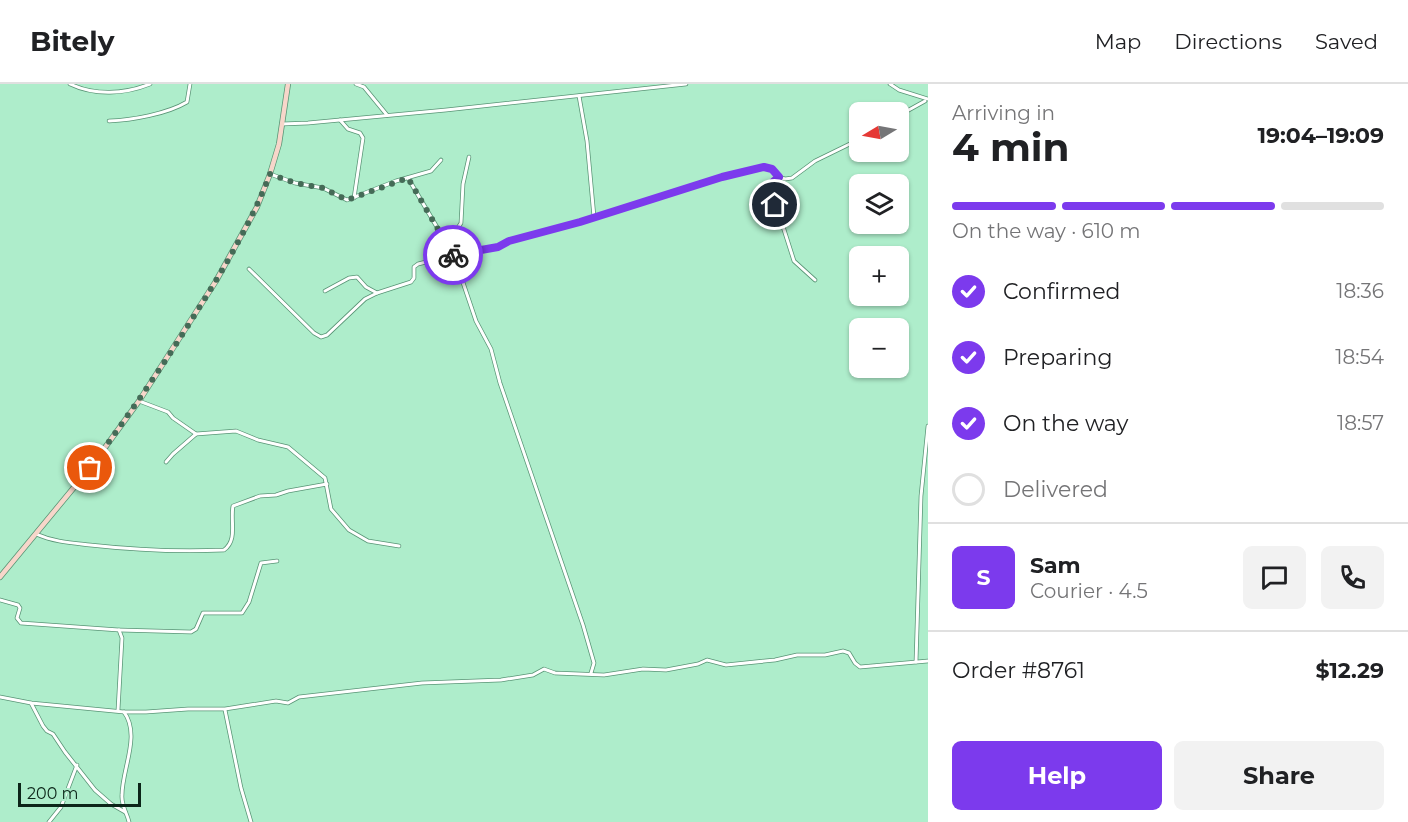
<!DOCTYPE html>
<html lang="en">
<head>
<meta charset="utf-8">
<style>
	body { margin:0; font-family:Montserrat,sans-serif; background:#f2f2f2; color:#202124; height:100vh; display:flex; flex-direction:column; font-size:22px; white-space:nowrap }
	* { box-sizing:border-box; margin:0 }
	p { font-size:20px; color:#757577 }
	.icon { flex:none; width:33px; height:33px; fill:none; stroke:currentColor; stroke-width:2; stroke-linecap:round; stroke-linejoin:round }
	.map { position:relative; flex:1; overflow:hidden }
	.panel { display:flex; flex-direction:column; background:#fff; width:480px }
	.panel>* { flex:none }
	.needle { width:39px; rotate:260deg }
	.tools { position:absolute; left:849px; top:18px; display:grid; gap:12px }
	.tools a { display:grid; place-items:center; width:60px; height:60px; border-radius:9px; background:#fff; box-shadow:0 2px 4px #0004; font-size:30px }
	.scale { position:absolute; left:18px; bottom:15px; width:123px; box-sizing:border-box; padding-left:6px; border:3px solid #0c2519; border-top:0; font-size:16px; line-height:21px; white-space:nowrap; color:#0c2519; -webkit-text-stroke:4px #aeedcb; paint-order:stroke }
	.pin { position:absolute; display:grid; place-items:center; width:51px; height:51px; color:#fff; margin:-26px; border:3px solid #fff; border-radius:50%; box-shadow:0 2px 6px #0007 }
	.courier { position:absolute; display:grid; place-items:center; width:60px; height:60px; margin:-30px; border:4px solid #7c3aed; border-radius:50%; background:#fff; color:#222; box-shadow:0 2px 8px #0007 }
	.headline em { font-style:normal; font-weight:700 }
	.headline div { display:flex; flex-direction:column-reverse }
	.headline { display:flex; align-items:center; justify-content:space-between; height:102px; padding:0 24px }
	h1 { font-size:39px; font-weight:700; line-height:45px }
	.bar { display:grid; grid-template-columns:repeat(4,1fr); gap:9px 6px; align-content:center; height:72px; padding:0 24px }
	.bar i { height:8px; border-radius:4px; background:#e0e0e0 }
	.bar .active { background:#7c3aed }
	.bar p { grid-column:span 4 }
	.line { display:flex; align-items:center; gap:15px; padding:0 24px; border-top:2px solid #e0e0e0 }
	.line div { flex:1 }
	.round { display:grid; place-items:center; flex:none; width:63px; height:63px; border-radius:9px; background:#f2f2f2 }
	ol { padding:0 24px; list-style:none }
	li { display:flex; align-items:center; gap:18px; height:66px }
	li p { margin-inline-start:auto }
	li .icon { padding:6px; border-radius:50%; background:#7c3aed; color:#fff; stroke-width:4 }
	li:last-child { color:#757577 }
	li i { width:33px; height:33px; border:3px solid #e0e0e0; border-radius:50% }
	.action { display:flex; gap:12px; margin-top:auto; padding:12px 24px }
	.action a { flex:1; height:69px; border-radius:9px; background:#7c3aed; color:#fff; font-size:24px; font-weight:700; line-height:69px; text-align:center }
	.action a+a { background:#f2f2f2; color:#202124 }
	header { display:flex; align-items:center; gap:36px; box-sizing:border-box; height:84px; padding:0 30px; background:#fff; border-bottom:2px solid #e0e0e0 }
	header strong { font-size:28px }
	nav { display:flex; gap:33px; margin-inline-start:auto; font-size:21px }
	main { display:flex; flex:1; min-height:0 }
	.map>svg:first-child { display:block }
</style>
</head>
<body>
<header>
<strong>Bitely</strong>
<nav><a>Map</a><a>Directions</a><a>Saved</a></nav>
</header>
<main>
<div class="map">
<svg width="928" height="738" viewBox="0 0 928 738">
	<rect width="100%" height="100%" fill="#aeedcb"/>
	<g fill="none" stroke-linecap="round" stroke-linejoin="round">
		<defs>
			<g id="minor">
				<path d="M70,0C95,12 125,10 150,0"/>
				<polyline points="356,0 364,3 387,31"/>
				<polyline points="890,0 899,6 928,15"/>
				<polyline points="579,12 587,57 594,133"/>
				<polyline points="898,32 925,17"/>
				<polyline points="340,36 348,45 360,49 363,54 354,114"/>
				<path d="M109,37C132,36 167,30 187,18L190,0"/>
				<polyline points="282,40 308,39 446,26 686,0"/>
				<polyline points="270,90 295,99 323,104 347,116 396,97 431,87 441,76"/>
				<polyline points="408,94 454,172 476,237 491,265 500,299 583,541 594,579 591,589"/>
				<polyline points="447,161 461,139 463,100 469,73"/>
				<polyline points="249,185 314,249 321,253 327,251 365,215 377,209"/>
				<polyline points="815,196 794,177 779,130 770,109 769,103 779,93 785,95 792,94 815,77 860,55"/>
				<polyline points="325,207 349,194 357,193 366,203 377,209 411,198 414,194 414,183 418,180 474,166 498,163 509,157 565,142 722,93 764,83 772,85 779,93"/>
				<polyline points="139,317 168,328 173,334 196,350 236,347 258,356 288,363 325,394 331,425 349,446 368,457 399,462"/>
				<polyline points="166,378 173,370 196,350"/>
				<path d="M36,450C54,458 72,459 90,461C135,466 179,468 224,466C238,456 230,437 233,422L260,412L276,411L288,407L327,400"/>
				<polyline points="0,516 18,521 20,524 17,534 21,539 119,546 122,554 118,626"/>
				<polyline points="119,546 191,548 196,545 203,529 242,529 249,518 261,479 277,477"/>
				<polyline points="916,578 921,412 928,342"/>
				<polyline points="0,613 31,619 124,628 146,628 188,625 225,625 276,617 288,619 299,613 422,599 501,596 533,591 544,585 555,589 604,591 643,585 666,586 698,580 707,576 726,581 775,576 797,571 825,571 843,567 849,569 855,579 860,583 928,577"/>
				<polyline points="31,619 43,642 47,647 53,650 65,668 95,706 111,720 125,728"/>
				<polyline points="225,626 241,704 251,738"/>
				<path d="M124,628C141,651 122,685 122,711C121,721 127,729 129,738"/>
				<polyline points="49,738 61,723 77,681"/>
			</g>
			<polyline id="secondary" points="0,493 90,384 139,317 216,197 257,123 270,90 279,60 288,0"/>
		</defs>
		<use href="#minor" stroke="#589475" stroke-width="4.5"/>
		<use href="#secondary" stroke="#589475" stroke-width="6"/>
		<use href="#minor" stroke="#fff" stroke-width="3"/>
		<use href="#secondary" stroke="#f7d6ca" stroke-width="4.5"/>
	</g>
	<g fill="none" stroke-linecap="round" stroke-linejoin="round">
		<path stroke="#456b57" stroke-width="6" stroke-dasharray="0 10.8" d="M90,384C128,332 165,279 199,224C226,181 252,137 270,90L295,99L323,104L347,116L408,94L453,171"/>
		<polyline stroke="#7c3aed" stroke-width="8" points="453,171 498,163 509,157 580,138 722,93 764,83 772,85 779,93 774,97 769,106 775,121"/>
	</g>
</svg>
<div class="tools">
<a><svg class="needle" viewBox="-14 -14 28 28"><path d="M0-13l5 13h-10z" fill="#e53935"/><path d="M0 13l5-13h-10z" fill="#757577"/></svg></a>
<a><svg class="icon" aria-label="layers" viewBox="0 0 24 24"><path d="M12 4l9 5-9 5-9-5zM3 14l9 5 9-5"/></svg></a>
<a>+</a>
<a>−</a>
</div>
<div class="scale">200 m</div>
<div class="pin" style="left:90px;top:384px;background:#ea580c"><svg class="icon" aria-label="bag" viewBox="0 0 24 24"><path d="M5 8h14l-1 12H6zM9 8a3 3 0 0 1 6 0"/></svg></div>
<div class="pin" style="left:775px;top:121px;background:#1f2937"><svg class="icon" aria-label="home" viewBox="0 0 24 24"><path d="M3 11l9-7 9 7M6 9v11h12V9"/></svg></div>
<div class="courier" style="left:453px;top:171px"><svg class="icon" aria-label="bike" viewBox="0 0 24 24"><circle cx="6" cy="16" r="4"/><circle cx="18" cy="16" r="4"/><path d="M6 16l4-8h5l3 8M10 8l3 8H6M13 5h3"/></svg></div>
</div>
<section class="panel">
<div class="headline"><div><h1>4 min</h1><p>Arriving in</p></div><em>19:04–19:09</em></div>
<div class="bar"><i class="active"></i><i class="active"></i><i class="active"></i><i></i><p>On the way · 610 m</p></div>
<ol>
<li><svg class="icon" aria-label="check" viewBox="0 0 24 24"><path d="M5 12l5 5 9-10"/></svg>Confirmed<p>18:36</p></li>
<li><svg class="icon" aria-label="check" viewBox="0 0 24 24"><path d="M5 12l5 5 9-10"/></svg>Preparing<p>18:54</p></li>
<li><svg class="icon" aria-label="check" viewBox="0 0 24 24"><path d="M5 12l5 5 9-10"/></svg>On the way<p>18:57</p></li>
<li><i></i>Delivered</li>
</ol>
<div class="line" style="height:108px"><b class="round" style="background:#7c3aed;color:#fff">S</b><div><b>Sam</b><p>Courier · 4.5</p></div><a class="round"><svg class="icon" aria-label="chat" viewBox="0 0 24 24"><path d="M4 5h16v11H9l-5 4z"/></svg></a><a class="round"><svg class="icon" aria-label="phone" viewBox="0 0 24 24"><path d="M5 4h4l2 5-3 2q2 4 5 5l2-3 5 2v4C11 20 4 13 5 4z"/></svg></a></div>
<div class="line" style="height:78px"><div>Order #8761</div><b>$12.29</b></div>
<div class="action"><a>Help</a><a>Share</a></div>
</section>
</main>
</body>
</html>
